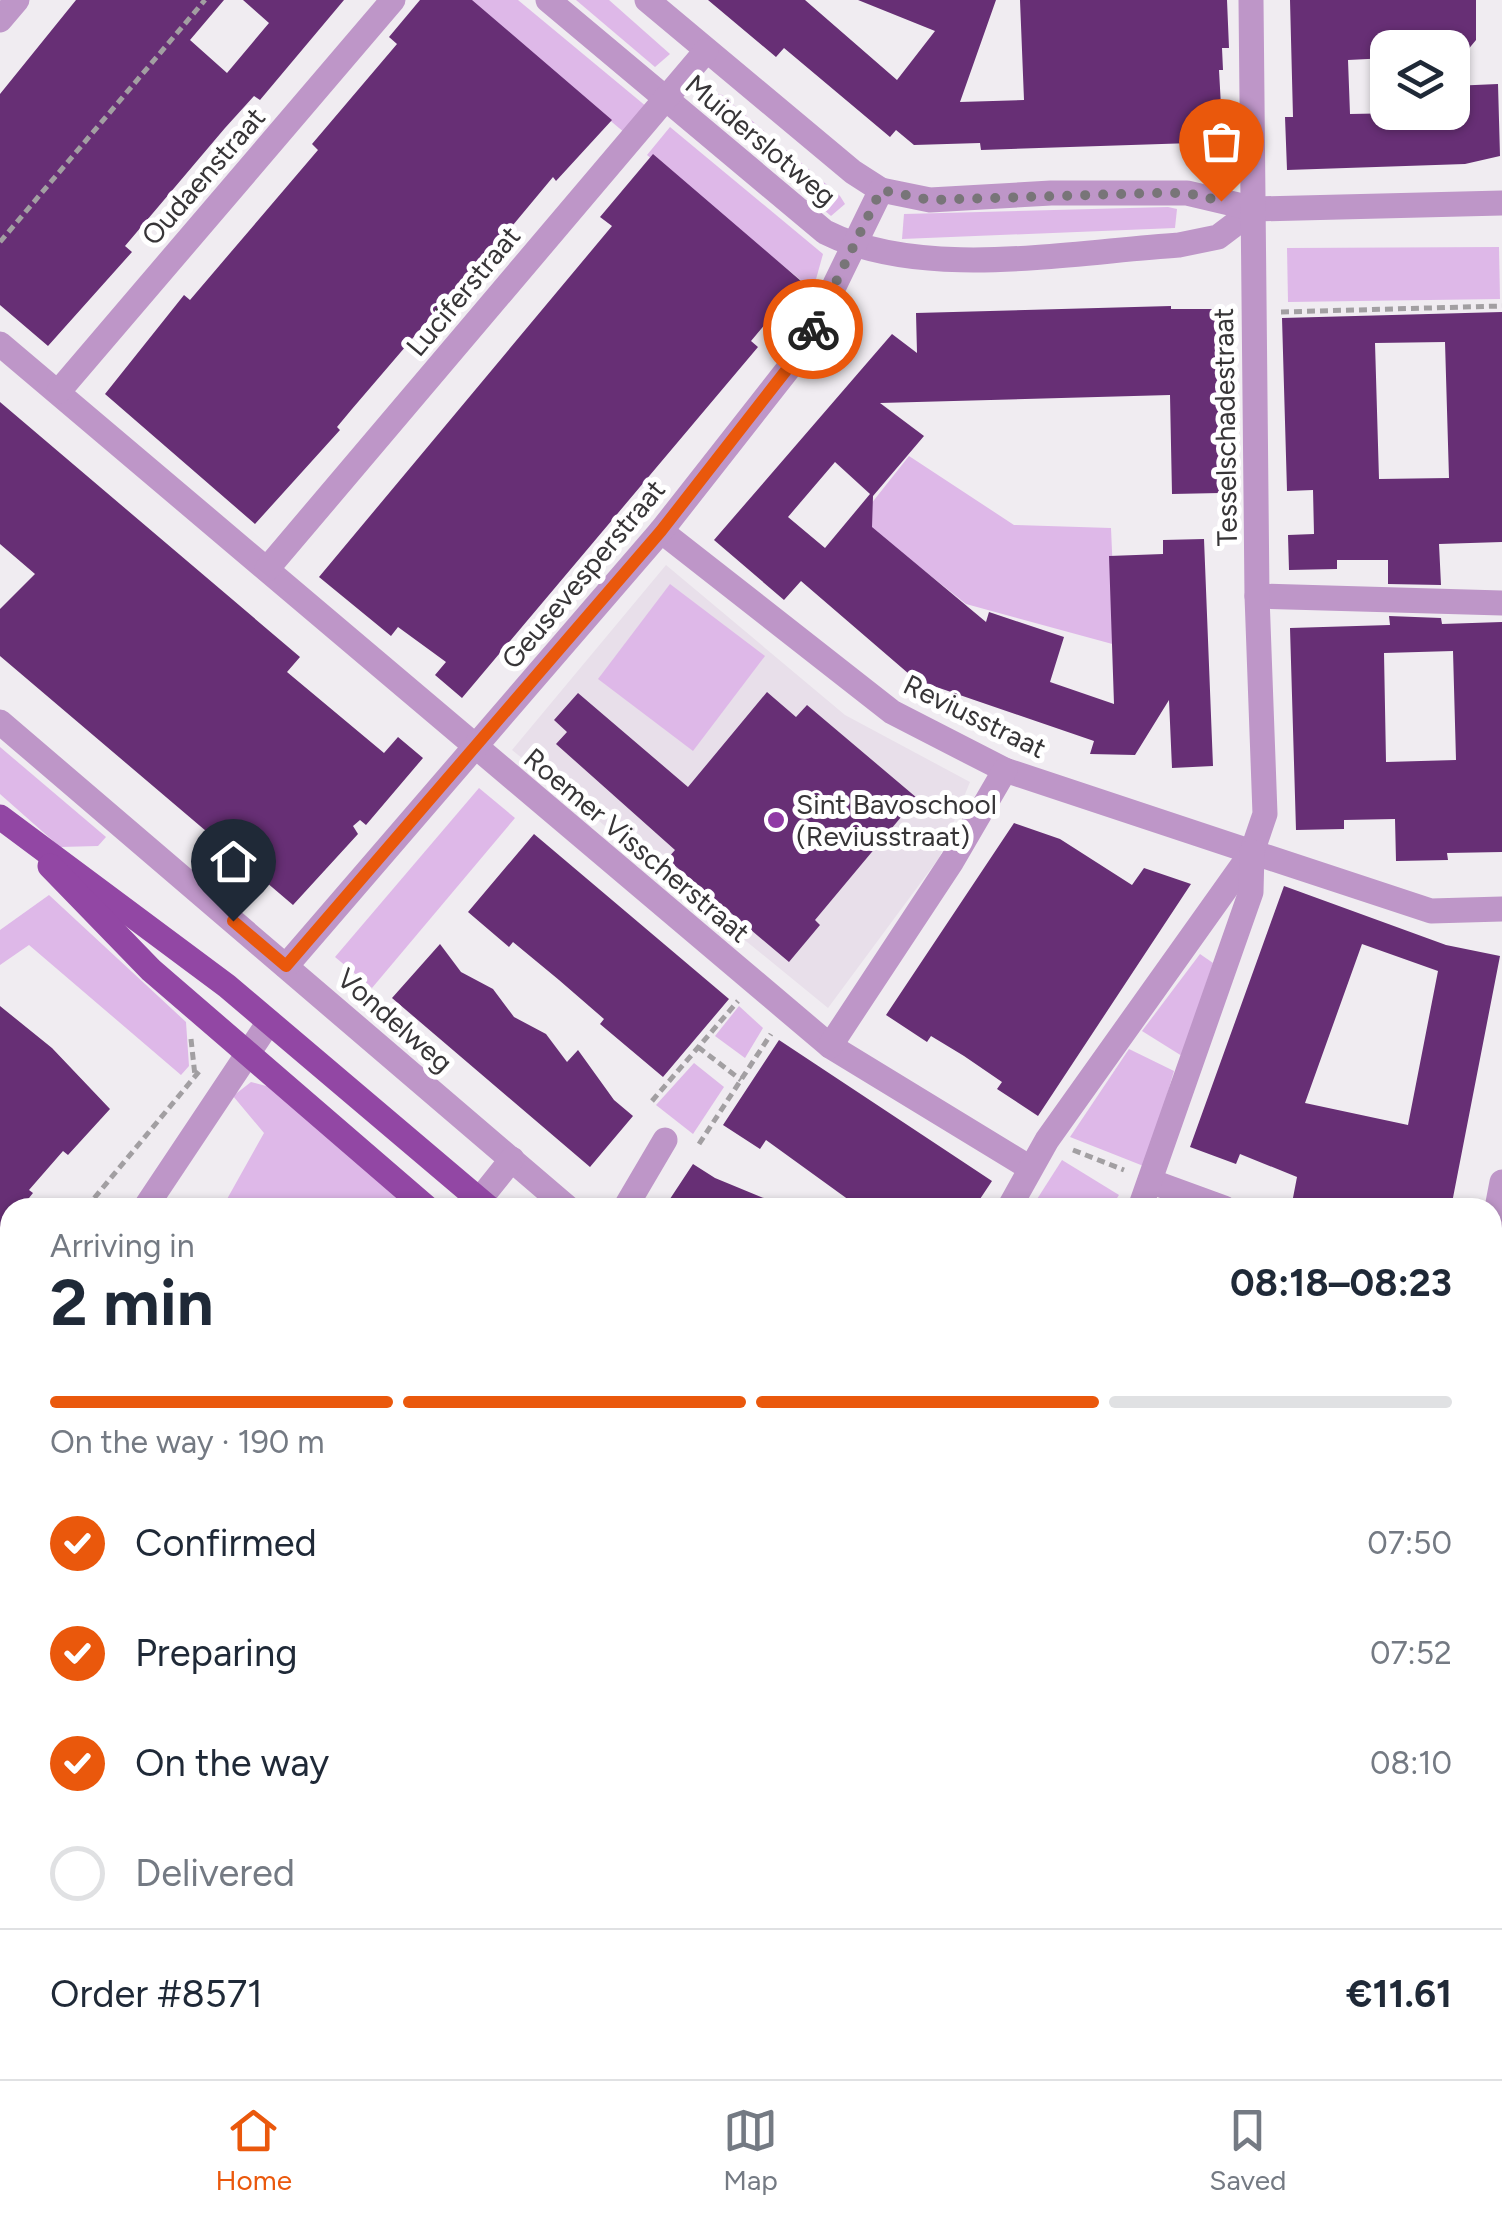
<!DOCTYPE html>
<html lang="en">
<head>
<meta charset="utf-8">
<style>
	body { margin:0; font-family:Figtree,sans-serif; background:#f2f2f3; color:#1f2937; height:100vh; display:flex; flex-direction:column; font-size:38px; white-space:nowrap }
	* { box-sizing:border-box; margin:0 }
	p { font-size:32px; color:#747a83 }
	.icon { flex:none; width:55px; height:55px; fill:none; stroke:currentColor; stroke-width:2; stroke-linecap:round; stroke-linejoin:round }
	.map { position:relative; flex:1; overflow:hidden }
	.side { position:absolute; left:0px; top:1198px; width:1502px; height:882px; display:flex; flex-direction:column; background:#fff; border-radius:30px 30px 0 0; box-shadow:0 2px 8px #0004 }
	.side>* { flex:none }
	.fabs { position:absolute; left:1370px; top:30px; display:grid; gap:20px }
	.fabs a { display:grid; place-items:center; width:100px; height:100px; border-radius:20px; background:#fff; box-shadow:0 2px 8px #0004; font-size:50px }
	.pin { position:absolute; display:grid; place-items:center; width:85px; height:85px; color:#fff; margin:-102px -42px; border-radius:50% 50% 50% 0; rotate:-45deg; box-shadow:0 0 10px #0007 }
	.pin .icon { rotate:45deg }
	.courier { position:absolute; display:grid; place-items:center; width:100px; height:100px; margin:-50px; border:8px solid #ea580c; border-radius:50%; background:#fff; color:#222; box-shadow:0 2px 12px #0007 }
	.head em { font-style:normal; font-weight:700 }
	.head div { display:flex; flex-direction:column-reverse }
	.head { display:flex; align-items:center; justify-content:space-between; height:170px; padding:0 50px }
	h1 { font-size:65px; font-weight:700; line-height:75px }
	.bar { display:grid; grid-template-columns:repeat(4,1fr); gap:15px 10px; align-content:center; height:120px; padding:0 50px }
	.bar i { height:12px; border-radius:8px; background:#e0e1e3 }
	.bar .current { background:#ea580c }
	.bar p { grid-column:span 4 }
	.line { display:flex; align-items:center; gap:25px; padding:0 50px; border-top:2px solid #e0e1e3 }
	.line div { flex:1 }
	ol { padding:0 50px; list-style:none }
	li { display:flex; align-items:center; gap:30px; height:110px }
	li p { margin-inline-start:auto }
	li .icon { padding:10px; border-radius:50%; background:#ea580c; color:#fff; stroke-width:4 }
	li:last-child { color:#747a83 }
	li i { width:55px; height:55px; border:5px solid #e0e1e3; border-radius:50% }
	.tab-bar { display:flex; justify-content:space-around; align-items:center; height:140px; border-top:2px solid #e0e1e3; background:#fff; font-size:28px; color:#747a83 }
	.tab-bar a { display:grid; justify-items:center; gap:5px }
	.tab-bar .current { color:#ea580c }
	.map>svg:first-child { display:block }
</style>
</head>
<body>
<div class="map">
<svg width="1502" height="2079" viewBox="0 0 1502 2079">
	<rect width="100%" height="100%" fill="#f0ecf1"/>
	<g fill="#e8dfea">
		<polygon points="666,565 845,715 970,782 939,858 828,1008 512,750"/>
		<polygon points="10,1500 10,1670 0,1663 0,1514"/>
		<polygon points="571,2070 860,2070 853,2079 583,2079"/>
	</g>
	<g fill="#deb8e8">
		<polygon points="466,0 518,0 653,112 631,138"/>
		<polygon points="576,0 609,0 670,54 655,67"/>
		<polygon points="703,89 722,95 840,196 845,204 831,216 701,105 697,97"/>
		<polygon points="670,127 823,254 813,290 647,155"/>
		<polygon points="1168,207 1177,209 1175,228 902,239 904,214"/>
		<polygon points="1499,247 1500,299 1288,302 1287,248"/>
		<polygon points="909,456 1014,525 1111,528 1116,645 966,604 859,519"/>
		<polygon points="670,584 765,656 693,751 598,679"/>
		<polygon points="0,747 106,837 98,846 60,847 0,794"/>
		<polygon points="479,788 515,818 372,988 335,957"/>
		<polygon points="49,895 186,1022 189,1066 181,1075 29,945 0,965 0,930"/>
		<polygon points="1200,954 1213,963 1182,1056 1142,1031"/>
		<polygon points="739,1006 763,1028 745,1058 715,1036"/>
		<polygon points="1129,1049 1174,1071 1146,1167 1070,1137"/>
		<polygon points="694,1063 724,1087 693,1134 656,1105"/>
		<polygon points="251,1082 270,1087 414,1208 222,1208 264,1133 233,1096"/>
		<polygon points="1062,1160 1119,1195 1111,1207 1032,1207"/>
		<polygon points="1498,1637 1502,1638 1502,1984 1492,1978 1492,1643"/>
		<polygon points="0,1766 10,1773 10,2070 439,2070 452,2079 0,2079"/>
		<polygon points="781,2070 1042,2070 1042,2079 774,2079"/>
		<polygon points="1267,2070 1356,2070 1351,2079 1266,2079"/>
	</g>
	<polygon fill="#efb0fe" points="0,1658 10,1666 10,1739 0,1733"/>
	<g fill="#672f75" fill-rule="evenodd">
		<polygon points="76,0 224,0 190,40 227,73 269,23 243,0 344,0 260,100 254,96 225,128 125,246 132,252 48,346 0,305 0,94"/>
		<polygon points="420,0 472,0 612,120 556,181 553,177 469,278 466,276 352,409 337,427 340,430 255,524 105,394 184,295 190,300 318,150 312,144 397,44 389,37"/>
		<polygon points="708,0 805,0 897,80 935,31 858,0 996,0 960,102 1024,100 1020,0 1227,0 1229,48 1222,48 1223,70 1219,70 1223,142 981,150 980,143 914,145 896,130 890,137 784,48 776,57"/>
		<polygon points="1290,0 1476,0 1476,40 1452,69 1452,48 1388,48 1388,58 1348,60 1350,114 1452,112 1452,86 1498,84 1500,156 1465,164 1287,170 1285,117 1293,117"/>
		<polygon points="653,154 801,281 751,341 758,347 462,698 435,675 446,662 398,627 391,636 319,577 612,226 600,217"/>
		<path d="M1171,306V309H1212V316L1236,315L1228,339L1230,387L1221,388L1220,493L1172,494L1170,395L880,403L924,436L873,496L872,527L986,622L989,612L1064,637L1050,682L1114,704L1109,556L1163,554V540L1204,539L1213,766L1172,768L1169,700L1135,755L1090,754L1094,741L916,680L801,581L784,600L714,540L892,334L917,353L916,313ZM835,462L870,494L825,548L788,517Z"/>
		<path d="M1502,312V542L1439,544L1441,585L1388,584V560H1337V569L1289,570L1288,535L1314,534L1313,490L1287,491L1282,318ZM1445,342L1449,478L1379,479L1375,343Z"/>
		<polygon points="0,402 300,657 287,672 384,753 398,737 423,758 366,825 360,820 353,826 358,834 293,905 0,656 0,609 35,574 0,544"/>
		<path d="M1389,616L1441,618L1442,624L1502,622V852L1447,853L1448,860L1396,861L1395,819L1344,820V829L1296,830L1290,628L1390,625ZM1453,651L1456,760L1386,762L1384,653Z"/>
		<polygon points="767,692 796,717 807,705 917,798 815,920 820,925 789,962 667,859 675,850 556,744 567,732 554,720 578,693 688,787"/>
		<polygon points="1014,823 1060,839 1132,885 1144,868 1191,884 1038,1116 997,1089 1002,1082 964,1056 931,1036 927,1042 886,1015"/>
		<polygon points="534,834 729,999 663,1077 600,1024 604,1019 559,980 513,942 509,947 468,912"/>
		<path d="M1284,886L1446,945L1500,956L1451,1208H1314L1292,1203L1297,1177L1240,1154L1236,1164L1190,1147ZM1362,944L1438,971L1408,1125L1305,1103Z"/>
		<polygon points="440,944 461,972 493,989 514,1017 546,1034 567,1062 578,1050 614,1100 633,1116 590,1167 392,998"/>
		<polygon points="0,1006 52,1048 110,1109 68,1155 63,1151 29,1190 33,1193 21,1208 10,1208 10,1219 0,1230"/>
		<polygon points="779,1040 992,1181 974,1208 860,1208 766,1140 760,1149 723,1125"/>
		<polygon points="693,1164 715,1178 788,1208 664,1208"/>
	</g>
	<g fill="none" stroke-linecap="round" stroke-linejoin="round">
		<g stroke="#a29fa2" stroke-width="5" stroke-dasharray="8 5" stroke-linecap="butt">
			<polyline points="0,242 205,0"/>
			<polyline points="1281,312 1502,306"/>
			<polyline points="191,1039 195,1076"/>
			<polyline points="698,1047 741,1080"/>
			<polyline points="652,1101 738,1001"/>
			<polyline points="699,1144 771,1034"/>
			<polyline points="1073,1150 1124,1170"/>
			<polyline points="86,1208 202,1068"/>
			<polyline points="1492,1314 1502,1316"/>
			<polyline points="0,1349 10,1325"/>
			<polyline points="1139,2070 1139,2079"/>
			<polyline points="1063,2079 1063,2070"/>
			<polyline points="1079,2079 1079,2070"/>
		</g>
		<g stroke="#be96c8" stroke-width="18">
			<polyline points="0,1292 10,1297"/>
			<polyline points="0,1780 10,1788"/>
			<polyline points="393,2070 406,2079"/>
			<polyline points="1479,2070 1502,2076"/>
			<polyline points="1110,2079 1110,2070"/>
		</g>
		<g stroke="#be96c8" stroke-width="25">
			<polyline points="1257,596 1502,603"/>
			<polyline points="1252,852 1431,911 1502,909"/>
			<polyline points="1150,1181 1224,1208"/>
		</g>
		<g stroke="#be96c8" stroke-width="25">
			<path d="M548,0L825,232C922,281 1071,252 1179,245L1218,237L1255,209"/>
			<polyline points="647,0 853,172 881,190 930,200 1051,193 1187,193 1255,209 1502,203"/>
			<polyline points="0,20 17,0"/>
			<polyline points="0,344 830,1046 1030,1168"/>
			<polyline points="59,391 393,0"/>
			<polyline points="661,531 892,712 1005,770 1252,852"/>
			<polyline points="267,569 706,51"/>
			<polyline points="0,722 568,1208"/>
			<polyline points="286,966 661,531 803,350 881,190"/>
			<polyline points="830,1046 952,861 1005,770"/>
			<polyline points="480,1199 512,1159"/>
			<polyline points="145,1208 269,1022"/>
			<polyline points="625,1208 665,1140"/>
			<polyline points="1009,1208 1047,1140 1252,852 1265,814 1257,596 1251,0"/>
			<polyline points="1140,1208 1251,892 1252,852"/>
			<polyline points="1492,1234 1502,1182"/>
			<polyline points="0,1434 10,1418"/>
		</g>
		<g stroke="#a569b3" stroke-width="25">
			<polyline points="1492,1581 1501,1558 1502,1522"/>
			<polyline points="1492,1613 1502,1596"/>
		</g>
		<g stroke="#9247a4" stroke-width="25">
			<polyline points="0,817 227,986 489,1208"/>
			<polyline points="50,866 151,970 427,1208"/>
			<polyline points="1237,2070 1237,2079"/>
			<polyline points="1180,2079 1180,2070"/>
		</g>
	</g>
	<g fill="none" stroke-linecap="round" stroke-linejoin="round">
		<polyline stroke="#787578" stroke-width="10" stroke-dasharray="0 18" points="813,329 881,190 930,200 1153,193 1187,193 1221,201"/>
		<polyline stroke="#ea580c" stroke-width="12" points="233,921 286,966 661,531 802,350 813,329"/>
	</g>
	<circle fill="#9039a5" stroke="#fff" stroke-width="4" cx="776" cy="820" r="10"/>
	<g text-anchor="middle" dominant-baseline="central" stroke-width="10" stroke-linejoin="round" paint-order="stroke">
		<g font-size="28" fill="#373537" stroke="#fff">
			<text transform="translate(761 140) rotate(40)">Muiderslotweg</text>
			<text transform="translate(203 176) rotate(-49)">Oudaenstraat</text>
			<text transform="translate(463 291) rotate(-50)">Luciferstraat</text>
			<text transform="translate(1225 427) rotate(-91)">Tesselschadestraat</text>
			<text transform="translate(583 574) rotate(-50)">Geusevesperstraat</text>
			<text transform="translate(975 716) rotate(26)">Reviusstraat</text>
			<text transform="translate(637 845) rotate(40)">Roemer Visscherstraat</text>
			<text transform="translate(395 1020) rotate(41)">Vondelweg</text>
		</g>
		<g font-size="28" fill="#373537" stroke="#fff" text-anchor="start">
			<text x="796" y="804">Sint Bavoschool<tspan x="796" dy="32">(Reviusstraat)</tspan></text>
		</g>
	</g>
</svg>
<div class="fabs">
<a><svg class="icon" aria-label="layers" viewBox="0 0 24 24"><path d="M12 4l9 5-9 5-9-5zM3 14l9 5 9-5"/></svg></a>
</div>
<div class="pin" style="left:1221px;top:201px;background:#ea580c"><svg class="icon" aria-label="bag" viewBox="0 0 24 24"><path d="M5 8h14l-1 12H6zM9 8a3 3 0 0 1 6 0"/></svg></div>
<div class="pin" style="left:233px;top:921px;background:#1f2937"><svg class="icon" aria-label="home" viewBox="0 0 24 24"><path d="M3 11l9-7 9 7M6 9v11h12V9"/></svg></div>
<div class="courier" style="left:813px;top:329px"><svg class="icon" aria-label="bike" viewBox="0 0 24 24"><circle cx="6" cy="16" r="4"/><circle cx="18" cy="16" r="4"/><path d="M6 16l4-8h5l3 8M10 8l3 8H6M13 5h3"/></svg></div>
<section class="side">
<div class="head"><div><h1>2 min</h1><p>Arriving in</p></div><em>08:18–08:23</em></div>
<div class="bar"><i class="current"></i><i class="current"></i><i class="current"></i><i></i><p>On the way · 190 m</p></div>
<ol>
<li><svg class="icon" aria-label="check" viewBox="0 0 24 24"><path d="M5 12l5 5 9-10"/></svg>Confirmed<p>07:50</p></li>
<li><svg class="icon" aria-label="check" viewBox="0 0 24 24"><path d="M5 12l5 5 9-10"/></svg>Preparing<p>07:52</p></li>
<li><svg class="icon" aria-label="check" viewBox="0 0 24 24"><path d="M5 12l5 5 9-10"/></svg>On the way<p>08:10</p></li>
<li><i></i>Delivered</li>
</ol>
<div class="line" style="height:130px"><div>Order #8571</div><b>€11.61</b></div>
</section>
</div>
<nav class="tab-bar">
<a class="current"><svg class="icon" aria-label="home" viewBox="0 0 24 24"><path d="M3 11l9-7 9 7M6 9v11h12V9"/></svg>Home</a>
<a><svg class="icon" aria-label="map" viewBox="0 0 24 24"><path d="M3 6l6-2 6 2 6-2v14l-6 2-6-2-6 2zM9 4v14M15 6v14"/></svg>Map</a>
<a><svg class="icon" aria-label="saved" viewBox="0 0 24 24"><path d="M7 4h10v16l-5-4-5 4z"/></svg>Saved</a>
</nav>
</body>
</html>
